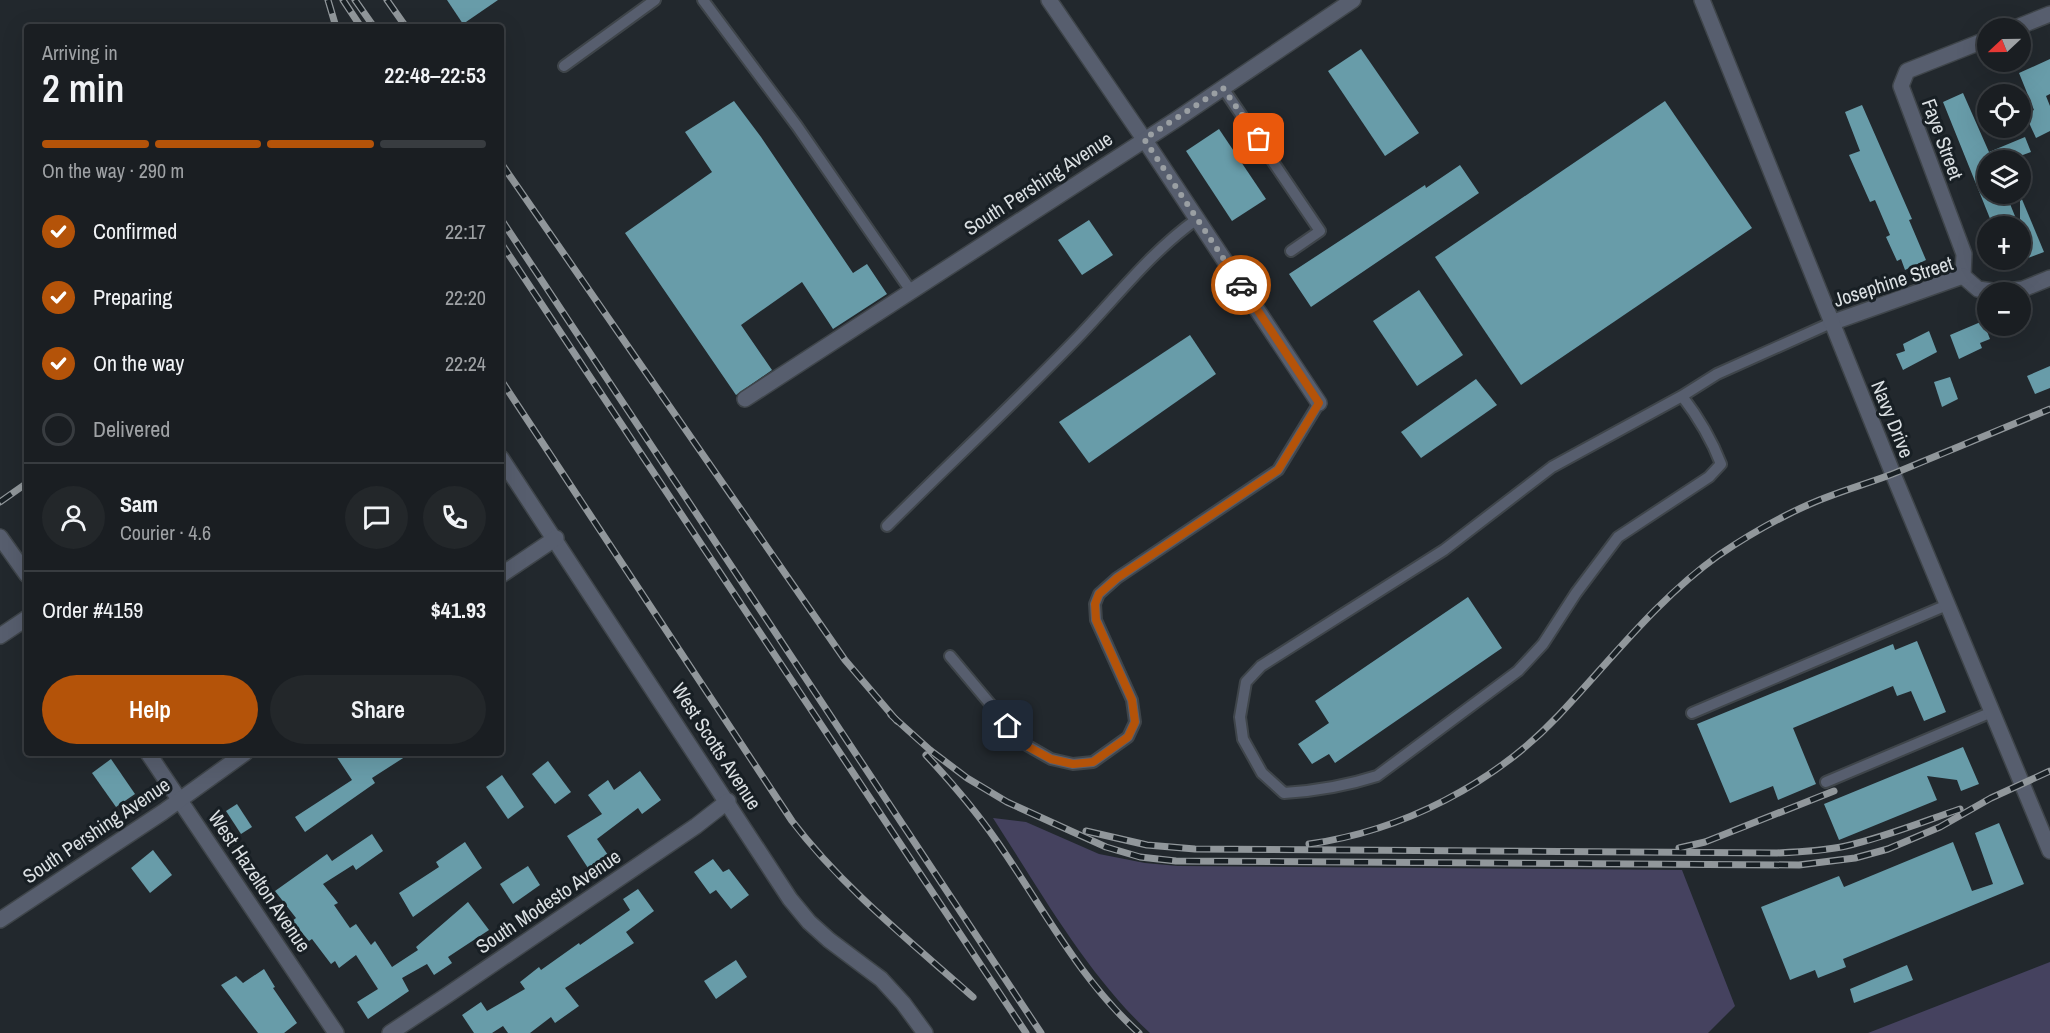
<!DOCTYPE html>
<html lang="en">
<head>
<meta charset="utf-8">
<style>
	body { margin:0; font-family:"Archivo Narrow",sans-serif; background:#23272a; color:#f1f3f6; height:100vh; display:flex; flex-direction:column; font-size:22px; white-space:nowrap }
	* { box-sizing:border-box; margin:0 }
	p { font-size:20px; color:#9fa2a5 }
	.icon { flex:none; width:33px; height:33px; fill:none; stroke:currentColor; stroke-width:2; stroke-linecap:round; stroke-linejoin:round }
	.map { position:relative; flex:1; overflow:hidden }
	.drawer { position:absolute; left:24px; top:24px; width:480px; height:732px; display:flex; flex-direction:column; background:#1a1e22; border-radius:6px; box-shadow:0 6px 24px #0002,0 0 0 2px #383c40 }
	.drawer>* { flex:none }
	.needle { width:39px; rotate:248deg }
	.controls { position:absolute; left:1977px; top:18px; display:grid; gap:12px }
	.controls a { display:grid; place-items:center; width:54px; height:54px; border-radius:50%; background:#1a1e22; box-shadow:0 6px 24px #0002,0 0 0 2px #383c40; font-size:30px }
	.pin { position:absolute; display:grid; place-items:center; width:51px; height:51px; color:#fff; margin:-26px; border-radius:12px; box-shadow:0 3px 9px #0006 }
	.courier { position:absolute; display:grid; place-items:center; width:60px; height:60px; margin:-30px; border:4px solid #b45309; border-radius:50%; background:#fff; color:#222; box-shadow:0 2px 8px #0007 }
	.overview em { font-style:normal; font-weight:600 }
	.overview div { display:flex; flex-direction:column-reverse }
	.overview { display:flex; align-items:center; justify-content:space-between; height:102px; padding:0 18px }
	h1 { font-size:39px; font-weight:600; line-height:45px }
	.bar { display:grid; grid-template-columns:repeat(4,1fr); gap:9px 6px; align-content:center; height:72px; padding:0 18px }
	.bar i { height:8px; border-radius:4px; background:#383c40 }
	.bar .on { background:#b45309 }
	.bar p { grid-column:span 4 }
	.line { display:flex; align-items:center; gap:15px; padding:0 18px; border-top:2px solid #383c40 }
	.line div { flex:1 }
	.round { display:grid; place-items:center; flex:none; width:63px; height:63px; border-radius:32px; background:#23272a }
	ol { padding:0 18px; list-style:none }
	li { display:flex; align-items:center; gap:18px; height:66px }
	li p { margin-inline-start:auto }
	li .icon { padding:6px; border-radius:50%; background:#b45309; color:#fff; stroke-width:4 }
	li:last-child { color:#9fa2a5 }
	li i { width:33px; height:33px; border:3px solid #383c40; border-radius:50% }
	.cta { display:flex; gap:12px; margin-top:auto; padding:12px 18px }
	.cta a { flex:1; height:69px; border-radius:36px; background:#b45309; color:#fff; font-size:24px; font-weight:600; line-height:69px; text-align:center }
	.cta a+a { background:#23272a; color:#f1f3f6 }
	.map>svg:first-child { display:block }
</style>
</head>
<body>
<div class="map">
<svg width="2050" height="1033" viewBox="0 0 2050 1033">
	<rect width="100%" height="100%" fill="#22282d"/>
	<g fill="#45425f">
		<path d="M993,818L1026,822L1099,854L1145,863L1178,866L1682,870L1735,1006L1708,1033H1150C1088,976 1039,889 993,818Z"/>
		<polygon points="2050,962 2050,1033 1868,1033"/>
	</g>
	<g fill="#689ca9">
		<polygon points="447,0 498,0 463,24"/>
		<polygon points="1361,49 1419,133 1385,156 1328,71"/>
		<polygon points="2050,59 2050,94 2046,96 2050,106 2050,131 2036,138 2025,114 2034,110 2019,73"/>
		<polygon points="1963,93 1989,152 2025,137 2031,152 2009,160 1988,160 1988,194 2006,194 2019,226 1993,226 1943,102"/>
		<polygon points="734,101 761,137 853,273 867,264 887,294 833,329 802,282 741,325 772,370 736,395 625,233 712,172 685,132"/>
		<polygon points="1665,101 1752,228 1521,385 1435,257"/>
		<polygon points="1862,105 1912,219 1909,220 1926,260 1905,270 1901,259 1897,261 1886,237 1890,235 1875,200 1870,202 1849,155 1860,151 1845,112"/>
		<polygon points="1219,129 1266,199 1232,221 1186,151"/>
		<polygon points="1460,165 1479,193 1311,307 1289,274 1425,185 1426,188"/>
		<polygon points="2021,197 2044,252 2020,261 2020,197"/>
		<polygon points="1089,220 1113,255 1082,275 1058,240"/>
		<polygon points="1419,290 1463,355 1417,386 1373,321"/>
		<polygon points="1983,321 1990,339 1980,343 1982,348 1959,359 1950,335"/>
		<polygon points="1929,331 1937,352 1903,370 1896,354 1905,351 1903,344"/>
		<polygon points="1190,335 1216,374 1089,463 1059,422"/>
		<polygon points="2050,366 2050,388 2035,394 2027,376"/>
		<polygon points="1950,377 1958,399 1942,407 1934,382"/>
		<polygon points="1476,379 1497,405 1421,458 1401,432"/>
		<polygon points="1468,597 1502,648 1335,763 1329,754 1312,764 1298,744 1329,723 1315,701"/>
		<polygon points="1917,641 1946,712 1924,721 1911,691 1897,696 1893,686 1793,728 1816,784 1778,800 1773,786 1730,803 1697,724 1893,644 1895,650"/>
		<polygon points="1963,747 1979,784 1961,791 1957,780 1927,776 1937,800 1839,840 1824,804"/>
		<polygon points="334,753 411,753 372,778 375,783 305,832 295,817 352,780"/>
		<polygon points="111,759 135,794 116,807 92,773"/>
		<polygon points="548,761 571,792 555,804 532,774"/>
		<polygon points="640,771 661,800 642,814 638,808 597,839 608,855 588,868 567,836 602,814 588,795 608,780 614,790"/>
		<polygon points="502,775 524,807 508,819 486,787"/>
		<polygon points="237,804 252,827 241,834 226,811"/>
		<polygon points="1999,823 2024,884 1843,959 1846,967 1818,978 1815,970 1790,980 1761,907 1839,876 1844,887 1953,842 1972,891 1993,884 1975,833"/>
		<polygon points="372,834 383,851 356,870 353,865 323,884 338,903 334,905 350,928 356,924 371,945 375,941 392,967 418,950 416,947 468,902 489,930 448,957 452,963 434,975 427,964 402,978 409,991 368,1019 357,1002 378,989 356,955 339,968 335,961 331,964 312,939 309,941 292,921 296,918 275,891 327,854 332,861"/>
		<polygon points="465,842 482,868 413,917 399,893 439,867 436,862"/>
		<polygon points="153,850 172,875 150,893 131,868"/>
		<polygon points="713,859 723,872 729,869 749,895 731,909 716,890 710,894 694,872"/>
		<polygon points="528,866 540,885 513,904 500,884"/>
		<polygon points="638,889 654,911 626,932 634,943 565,988 579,1006 555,1023 551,1017 530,1033 508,1033 503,1026 492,1033 474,1033 462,1015 481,1002 487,1011 525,989 520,982 539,967 541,970 579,943 580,945 630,910 623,899"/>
		<polygon points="736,960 747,977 716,999 704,981"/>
		<polygon points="1907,965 1913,980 1854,1003 1850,989"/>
		<polygon points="264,969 275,987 273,988 297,1023 284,1033 258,1033 221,985 236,976 243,983"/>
	</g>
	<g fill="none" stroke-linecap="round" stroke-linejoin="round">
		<defs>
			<g id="service">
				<polyline points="703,0 797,126 911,291"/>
				<polyline points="564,66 655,0"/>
				<polyline points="1223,88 1320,231 1291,251"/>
				<path d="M1682,396C1699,418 1711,438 1721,464L1709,477L1618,537L1576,593L1543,644L1518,671L1377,776C1346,786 1316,791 1284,793L1262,773L1243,739L1240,717L1246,682L1261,666L1444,550L1552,467L1682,396L1717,374L1831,323"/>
				<path d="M887,526C951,462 1018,400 1081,334C1119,294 1152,251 1197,219"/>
				<polyline points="950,656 1023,743 1051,759 1073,764 1093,762 1128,737 1135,722 1132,700 1096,620 1095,604 1099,594 1117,578 1278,470 1319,403"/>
				<polyline points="1692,713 1947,605"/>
				<polyline points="1826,782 1992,712"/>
			</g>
			<g id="minor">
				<polyline points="1049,0 1144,139 1319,403"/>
				<polyline points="2015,28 2050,14"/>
				<polyline points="1963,276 1964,254 1901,86 1907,71 1988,39"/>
				<polyline points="1963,276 1978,289 1999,292"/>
				<polyline points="2000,292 2023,289 2050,278"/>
				<polyline points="1831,323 1963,276"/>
				<polyline points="745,399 1177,119 1353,0"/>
				<polyline points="501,458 790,899 809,922 829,940 881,979 903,1003 925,1033"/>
				<polyline points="0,537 27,575"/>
				<polyline points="501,575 556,538"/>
				<polyline points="0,636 27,618"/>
				<polyline points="148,753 336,1033"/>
				<polyline points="0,920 163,812 245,753"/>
				<polyline points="390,1033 446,996 696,826 728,801"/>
			</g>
			<polyline id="tertiary" points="1702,0 1893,474 2050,851"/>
		</defs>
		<use href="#service" stroke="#3f454a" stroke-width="14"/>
		<use href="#minor" stroke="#3f454a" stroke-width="18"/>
		<use href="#tertiary" stroke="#3f454a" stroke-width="18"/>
		<use href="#service" stroke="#575e6e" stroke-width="10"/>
		<use href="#minor" stroke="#575e6e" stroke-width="15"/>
		<use href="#tertiary" stroke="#575e6e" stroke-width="15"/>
		<defs>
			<g id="rail">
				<polyline points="328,0 336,27"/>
				<polyline points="343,0 361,27"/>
				<polyline points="355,0 374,27"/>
				<polyline points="387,0 406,27"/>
				<polyline points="501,163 845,660 897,721"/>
				<polyline points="501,219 1041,1033"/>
				<polyline points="501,243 1026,1033"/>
				<path d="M501,380L792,821C843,888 910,941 973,997"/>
				<polyline points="0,502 27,483"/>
				<polyline points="891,715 930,750 967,778 1007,802 1106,847 1140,857 1176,861 1799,865 1855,858 1888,849 1940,827 1991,798 2050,771"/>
				<path d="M926,755C951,782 975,810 996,840C1042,906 1079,979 1139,1033"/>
				<path d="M1086,831L1147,845L1195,849L1777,853C1800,852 1823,851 1846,846C1885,837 1922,822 1960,809"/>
				<path d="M1309,844C1402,831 1494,784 1559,715C1611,660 1656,600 1719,555C1747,536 1778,518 1810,504C1837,492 1867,484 1895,473C1947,452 1998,430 2050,409"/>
				<polyline points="1679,848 1705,842 1834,791"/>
			</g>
		</defs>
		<use href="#rail" stroke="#91979b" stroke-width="7"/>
		<use href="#rail" stroke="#181f24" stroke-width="4.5" stroke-dasharray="14" stroke-linecap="butt"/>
	</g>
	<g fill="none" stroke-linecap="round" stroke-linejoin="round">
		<polyline stroke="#9a9fa3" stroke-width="6" stroke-dasharray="0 10.8" points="1241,285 1144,139 1223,88 1259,139"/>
		<polyline stroke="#b45309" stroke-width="8" points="1008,726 1023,744 1051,759 1073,764 1093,762 1128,737 1135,722 1132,700 1096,620 1095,604 1099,594 1117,578 1278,470 1319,403 1241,285"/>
	</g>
	<g text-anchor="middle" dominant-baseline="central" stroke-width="6" stroke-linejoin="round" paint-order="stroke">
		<g font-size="20" fill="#dadfe2" stroke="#181f24">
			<text transform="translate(1943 139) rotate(70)">Faye Street</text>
			<text transform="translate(1038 183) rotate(-33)">South Pershing Avenue</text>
			<text transform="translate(1893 281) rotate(-18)">Josephine Street</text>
			<text transform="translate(1893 419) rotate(68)">Navy Drive</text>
			<text transform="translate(717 746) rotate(57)">West Scotts Avenue</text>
			<text transform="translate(96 830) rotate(-34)">South Pershing Avenue</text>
			<text transform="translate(260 881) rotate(56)">West Hazelton Avenue</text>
			<text transform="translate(548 901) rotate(-34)">South Modesto Avenue</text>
		</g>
	</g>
</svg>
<div class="controls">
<a><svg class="needle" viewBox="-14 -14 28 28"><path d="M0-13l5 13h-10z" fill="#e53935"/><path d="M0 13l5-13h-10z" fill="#9fa2a5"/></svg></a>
<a><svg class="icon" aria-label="locate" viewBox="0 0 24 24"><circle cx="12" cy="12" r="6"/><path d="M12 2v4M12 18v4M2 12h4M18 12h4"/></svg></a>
<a><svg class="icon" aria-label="layers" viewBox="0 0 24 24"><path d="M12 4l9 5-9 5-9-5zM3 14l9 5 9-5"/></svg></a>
<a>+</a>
<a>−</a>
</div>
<div class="pin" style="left:1259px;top:139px;background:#ea580c"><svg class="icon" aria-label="bag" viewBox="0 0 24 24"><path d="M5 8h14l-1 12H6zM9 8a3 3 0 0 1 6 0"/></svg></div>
<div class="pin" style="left:1008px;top:726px;background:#1f2937"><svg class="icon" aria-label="home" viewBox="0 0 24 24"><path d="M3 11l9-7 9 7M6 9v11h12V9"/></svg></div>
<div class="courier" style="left:1241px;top:285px"><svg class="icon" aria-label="car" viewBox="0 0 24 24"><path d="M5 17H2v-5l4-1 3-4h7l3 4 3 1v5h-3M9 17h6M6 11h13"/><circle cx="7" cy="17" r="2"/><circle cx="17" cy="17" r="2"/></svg></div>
<section class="drawer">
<div class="overview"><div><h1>2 min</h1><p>Arriving in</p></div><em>22:48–22:53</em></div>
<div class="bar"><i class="on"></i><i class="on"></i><i class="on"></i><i></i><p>On the way · 290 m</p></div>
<ol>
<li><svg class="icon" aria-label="check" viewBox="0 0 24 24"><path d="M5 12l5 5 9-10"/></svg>Confirmed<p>22:17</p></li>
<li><svg class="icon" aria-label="check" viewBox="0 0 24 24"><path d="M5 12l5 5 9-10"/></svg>Preparing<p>22:20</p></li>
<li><svg class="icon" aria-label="check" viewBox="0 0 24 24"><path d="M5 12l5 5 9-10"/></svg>On the way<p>22:24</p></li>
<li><i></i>Delivered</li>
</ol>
<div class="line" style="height:108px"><a class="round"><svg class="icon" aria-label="person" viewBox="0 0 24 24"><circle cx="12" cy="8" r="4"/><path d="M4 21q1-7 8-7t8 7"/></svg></a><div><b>Sam</b><p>Courier · 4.6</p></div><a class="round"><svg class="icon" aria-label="chat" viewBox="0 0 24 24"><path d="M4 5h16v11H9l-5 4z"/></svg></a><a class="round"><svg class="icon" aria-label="phone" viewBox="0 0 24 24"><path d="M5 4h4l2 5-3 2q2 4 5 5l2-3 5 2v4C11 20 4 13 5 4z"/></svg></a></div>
<div class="line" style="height:78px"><div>Order #4159</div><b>$41.93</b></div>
<div class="cta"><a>Help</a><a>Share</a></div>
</section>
</div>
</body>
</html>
